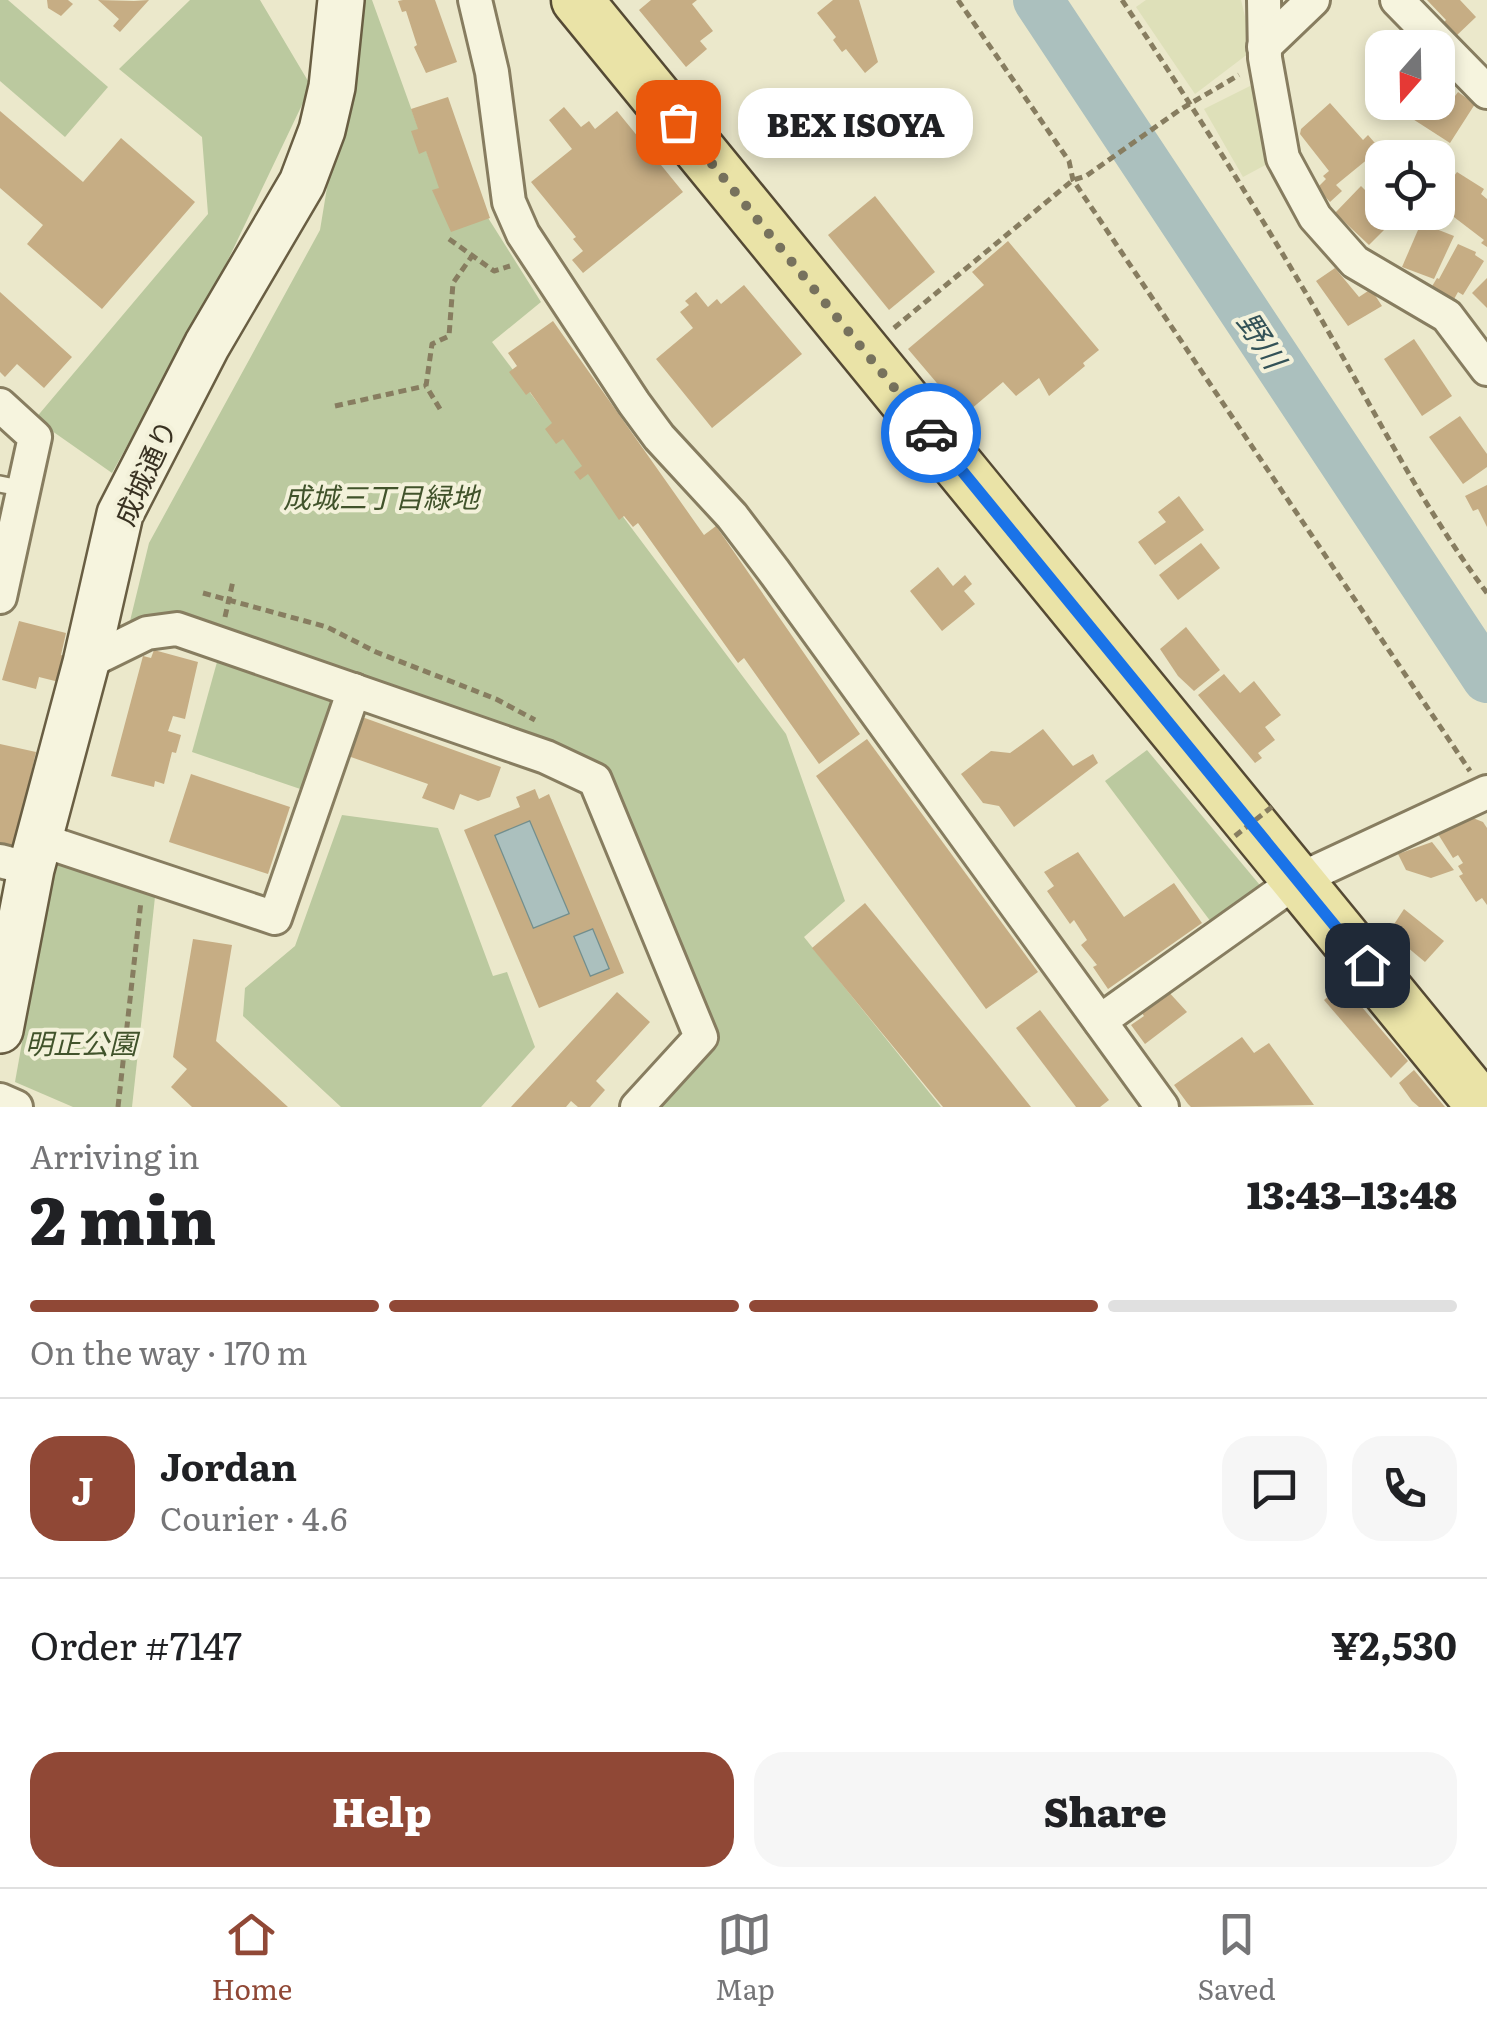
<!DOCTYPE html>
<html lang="en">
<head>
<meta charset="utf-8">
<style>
	body { margin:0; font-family:Literata,"Noto Sans JP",serif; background:#f6f6f6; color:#202124; height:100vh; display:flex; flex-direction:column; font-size:38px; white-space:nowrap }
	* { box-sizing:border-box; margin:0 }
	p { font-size:32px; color:#757577 }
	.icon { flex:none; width:55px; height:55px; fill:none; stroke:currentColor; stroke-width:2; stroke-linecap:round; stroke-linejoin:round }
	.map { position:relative; height:1107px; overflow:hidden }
	.sheet { display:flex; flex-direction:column; background:#fff; flex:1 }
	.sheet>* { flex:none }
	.needle { width:65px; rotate:200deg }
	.tools { position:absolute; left:1365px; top:30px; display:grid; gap:20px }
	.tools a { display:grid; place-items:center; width:90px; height:90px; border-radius:20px; background:#fff; box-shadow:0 5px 15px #0003; font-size:50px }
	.pin { position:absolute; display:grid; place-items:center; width:85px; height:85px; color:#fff; margin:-42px; border-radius:20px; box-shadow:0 5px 15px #0006 }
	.courier { position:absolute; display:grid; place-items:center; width:100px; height:100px; margin:-50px; border:8px solid #1a73e8; border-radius:50%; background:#fff; color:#222; box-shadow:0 2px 12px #0007 }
	.bubble { position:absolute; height:70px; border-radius:30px; background:#fff; box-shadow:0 5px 15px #0003; font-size:32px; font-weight:800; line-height:70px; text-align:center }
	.overview em { font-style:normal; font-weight:800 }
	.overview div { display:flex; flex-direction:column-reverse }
	.overview { display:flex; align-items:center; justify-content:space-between; height:170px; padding:0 30px }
	h1 { font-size:65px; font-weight:800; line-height:75px }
	.bar { display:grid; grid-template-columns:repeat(4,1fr); gap:15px 10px; align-content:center; height:120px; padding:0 30px }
	.bar i { height:12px; border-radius:8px; background:#e0e0e0 }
	.bar .active { background:#904836 }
	.bar p { grid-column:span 4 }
	.line { display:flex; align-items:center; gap:25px; padding:0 30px; border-top:2px solid #e0e0e0 }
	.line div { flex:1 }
	.round { display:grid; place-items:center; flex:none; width:105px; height:105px; border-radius:30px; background:#f6f6f6 }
	.primary-button { display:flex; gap:20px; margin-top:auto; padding:20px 30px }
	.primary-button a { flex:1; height:115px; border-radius:30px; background:#904836; color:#fff; font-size:40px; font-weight:800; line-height:115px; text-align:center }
	.primary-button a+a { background:#f6f6f6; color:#202124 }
	.menu { display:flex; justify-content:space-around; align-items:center; height:140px; border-top:2px solid #e0e0e0; background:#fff; font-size:28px; color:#757577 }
	.menu a { display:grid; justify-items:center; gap:5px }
	.menu .active { color:#904836 }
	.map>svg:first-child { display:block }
</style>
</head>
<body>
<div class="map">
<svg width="1487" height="1107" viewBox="0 0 1487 1107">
	<rect width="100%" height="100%" fill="#ebe8cb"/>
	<g fill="#dee0b9">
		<polygon points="1146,0 1241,0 1253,50 1195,94 1136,7"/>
		<polygon points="1254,84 1275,160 1243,177 1204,109"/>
	</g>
	<g fill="#bbc99f">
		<polygon points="0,0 8,0 108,87 65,137 0,81"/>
		<polygon points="190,0 260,0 311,86 216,285 112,473 35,419 208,214 202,137 119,69"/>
		<polygon points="358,0 372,0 451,219 485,213 541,302 492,342 786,734 845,901 804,937 941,1107 653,1107 710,1042 601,769 185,616 130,621 149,543 320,230"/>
		<polygon points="222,644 354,690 318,795 192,752"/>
		<polygon points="1147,750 1264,890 1211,922 1105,781"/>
		<polygon points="342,815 438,828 493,976 507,972 535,1047 481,1107 341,1107 243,1016 245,988 295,946"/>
		<polygon points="54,862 155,897 132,1107 73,1107 15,1082"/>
	</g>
	<g fill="#abc0be" stroke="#728e8d" stroke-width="2.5">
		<polygon points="530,820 570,914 533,929 494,835"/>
		<polygon points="593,928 610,969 590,977 573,936"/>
	</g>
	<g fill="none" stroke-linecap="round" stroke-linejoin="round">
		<polyline stroke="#abc0be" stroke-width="50" points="1038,0 1487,678"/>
	</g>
	<g fill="#c6ad84" fill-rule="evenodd">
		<polygon points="47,0 68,0 73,4 61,16 48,8"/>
		<polygon points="98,0 134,1 149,0 120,32 113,26 119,19"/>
		<polygon points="403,0 435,0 457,62 426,73 414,47 417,45 406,11 402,12 398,1"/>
		<polygon points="651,0 697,0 692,4 713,31 700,41 707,49 686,67 639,10"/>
		<polygon points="833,0 859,0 878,62 865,73 846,49 842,52 833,40 836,37 817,13"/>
		<polygon points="1427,0 1460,0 1476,17 1455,37 1442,24 1446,20"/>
		<polygon points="1438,85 1455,96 1458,92 1475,104 1450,143 1405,114 1413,102 1438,102"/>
		<polygon points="448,97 490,218 451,232 432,190 439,188 426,151 419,154 411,131 418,129 411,109"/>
		<polygon points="1330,103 1363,140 1368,135 1380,149 1336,185 1342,191 1330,202 1317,188 1326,179 1323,176 1329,171 1300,134 1301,129"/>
		<polygon points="564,107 581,127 589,121 595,129 617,111 683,192 583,273 572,260 583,251 573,239 576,237 531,182 572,149 549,120"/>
		<polygon points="0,111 83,182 121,138 195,202 102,309 27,244 43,225 0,188"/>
		<polygon points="1408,140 1437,158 1397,158"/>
		<polygon points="1457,172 1484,189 1481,194 1487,199 1487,247 1481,243 1484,240 1450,214 1455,208 1439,196"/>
		<polygon points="1361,186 1382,207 1382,212 1388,212 1386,215 1392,222 1369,245 1335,213"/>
		<polygon points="875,196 935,272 889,310 828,235"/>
		<polygon points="1421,223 1454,236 1434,279 1402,267"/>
		<polygon points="1008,241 1099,350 1083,363 1085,366 1049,396 1039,378 1016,396 1003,382 964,415 908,349 984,285 972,272"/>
		<polygon points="1458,244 1476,252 1475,255 1484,261 1463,295 1458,292 1453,301 1431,288 1437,278 1439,279"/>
		<polygon points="1335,268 1359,297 1371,289 1382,306 1348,326 1316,281"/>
		<polygon points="1487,278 1487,308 1472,293"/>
		<polygon points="744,285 802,354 712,428 656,359 693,328 680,312 689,305 685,301 696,292 708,307 717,299 721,304"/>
		<polygon points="0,292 72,357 44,388 17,364 5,377 0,372"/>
		<polygon points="553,321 704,535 716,526 860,734 819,764 744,658 738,663 638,523 633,527 624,516 619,520 588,474 580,480 574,472 582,466 563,439 556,444 545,429 552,423 530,392 526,395 509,372 517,366 508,353"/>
		<polygon points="1414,339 1452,396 1422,416 1384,359"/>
		<polygon points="1460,416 1487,454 1487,467 1463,484 1429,437"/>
		<polygon points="1487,485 1487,527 1478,509 1473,511 1465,496"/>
		<polygon points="1179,496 1204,530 1155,565 1138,542 1166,522 1158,512"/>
		<polygon points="1201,543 1220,568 1178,600 1159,575"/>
		<polygon points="938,567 953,586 965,575 972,584 964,591 975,604 942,631 910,591"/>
		<polygon points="19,621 66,633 61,655 66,656 59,682 39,677 36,689 2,680"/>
		<polygon points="1186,627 1220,670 1194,691 1178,676 1160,649"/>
		<polygon points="154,650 198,662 185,719 173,716 168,731 181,735 176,753 172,752 164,784 155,781 154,787 111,776 143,656 151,658"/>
		<polygon points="1224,674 1240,693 1254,681 1281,715 1265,727 1275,740 1258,753 1262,758 1255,763 1198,695"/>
		<polygon points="362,717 501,767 490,797 478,801 460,794 454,810 422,798 428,784 348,756"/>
		<polygon points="1043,729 1073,766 1093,754 1098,763 1014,827 999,806 983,803 961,774 991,751 1010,753"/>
		<polygon points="867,739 1038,972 986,1009 816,776"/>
		<polygon points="0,744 36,752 14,846 0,843"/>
		<polygon points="191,774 290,807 268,874 169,842"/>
		<path d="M535,789L539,799L549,794L624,973L539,1008L464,830L520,807L516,797ZM530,820L570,914L533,929L494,835ZM593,928L610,969L590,977L573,936Z"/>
		<polygon points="1473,818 1483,822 1487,828 1487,905 1482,898 1476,902 1459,876 1463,874 1458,866 1463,863 1458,855 1453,858 1438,834"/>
		<polygon points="1432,842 1454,870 1431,878 1406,870 1398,854"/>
		<polygon points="1078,852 1124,917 1174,883 1202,923 1108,989 1093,967 1097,965 1081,945 1087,940 1074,920 1070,924 1047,891 1054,886 1044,872"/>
		<polygon points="865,903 992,1058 1031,1107 943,1107 812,948"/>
		<polygon points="1404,909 1444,941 1425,962 1389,932"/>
		<polygon points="193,939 232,945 216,1041 288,1107 192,1107 171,1087 187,1069 173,1057"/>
		<polygon points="1343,985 1408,1061 1391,1078 1324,1000"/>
		<polygon points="1166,989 1187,1012 1145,1044 1131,1025 1144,1016 1139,1009"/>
		<polygon points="617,992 650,1022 596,1081 605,1090 590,1107 578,1107 571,1101 566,1107 511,1107"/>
		<polygon points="1040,1010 1109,1100 1100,1107 1076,1107 1016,1028"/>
		<polygon points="1242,1037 1254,1053 1269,1043 1314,1105 1191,1107 1188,1104 1174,1085"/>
		<polygon points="1414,1070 1445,1107 1419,1107 1412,1101 1399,1083"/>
	</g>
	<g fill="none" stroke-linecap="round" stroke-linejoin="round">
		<defs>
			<polyline id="lane" points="0,484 25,489"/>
			<g id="street">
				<polyline points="475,0 492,72 509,202 523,234 634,403 659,437 732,516 773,570 1162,1107"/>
				<polyline points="1264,0 1265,58 1283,158 1315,217 1355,262 1447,316 1487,369"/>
				<polyline points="1397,0 1487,92"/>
				<polyline points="1264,47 1313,0"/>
				<polyline points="0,405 35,437 0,597"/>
				<polyline points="86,663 147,633 177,629 546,757 595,780 701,1037 637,1107"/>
				<polyline points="38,839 275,918 354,690"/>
				<polyline points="0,861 31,869"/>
				<polyline points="1100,1021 1298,880 1487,792"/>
				<polyline points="0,1100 16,1107"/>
			</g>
			<polyline id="secondary" points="0,1030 31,869 86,663 120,514 207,345 302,183 322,130 332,87 341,0"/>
			<polyline id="primary" points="577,0 1483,1107"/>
		</defs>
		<use href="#lane" stroke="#877d60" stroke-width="20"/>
		<use href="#street" stroke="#877d60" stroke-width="38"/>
		<use href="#secondary" stroke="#695e43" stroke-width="50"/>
		<use href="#primary" stroke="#554a34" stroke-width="55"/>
		<g stroke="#877d60" stroke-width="5" stroke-dasharray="8 5" stroke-linecap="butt">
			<polyline points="958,0 1069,161 1073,180 1470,771"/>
			<path d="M1122,0C1190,102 1255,206 1317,312C1372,406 1421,505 1487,593"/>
			<polyline points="449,239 494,271 510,266"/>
			<polyline points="894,328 1073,180 1086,176 1181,109 1239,75"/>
			<polyline points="335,406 425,386"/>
			<polyline points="440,409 426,386 432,344 449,336 453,283 472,256"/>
			<polyline points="203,593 327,627 376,652 496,699 535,720"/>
			<polyline points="225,617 233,581"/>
			<polyline points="118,1107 141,901"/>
		</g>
		<use href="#lane" stroke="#f6f4de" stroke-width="15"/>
		<use href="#street" stroke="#f6f4de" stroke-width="32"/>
		<use href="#secondary" stroke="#f6f4de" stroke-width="45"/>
		<use href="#primary" stroke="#eae3a7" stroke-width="50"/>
		<polyline stroke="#877d60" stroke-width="5" stroke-dasharray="8 5" stroke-linecap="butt" points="1235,836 1273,806"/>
	</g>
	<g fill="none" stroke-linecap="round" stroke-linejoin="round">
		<polyline stroke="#77725d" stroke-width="10" stroke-dasharray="0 18" points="678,122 931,433"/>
		<polyline stroke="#1a73e8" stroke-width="12" points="931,433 1367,965"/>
	</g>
	<g text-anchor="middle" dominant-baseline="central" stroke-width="8" stroke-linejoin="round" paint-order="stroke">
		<g font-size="28" fill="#393222" stroke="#f3f1da">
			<text transform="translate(144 472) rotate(-66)">成城通り</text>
		</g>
		<g font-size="28" font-style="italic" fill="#41532b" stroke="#f3f1da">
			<text x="381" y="496">成城三丁目緑地</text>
			<text x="81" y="1042">明正公園</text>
		</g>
		<g font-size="30" font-style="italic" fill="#335257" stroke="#f3f1da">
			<text transform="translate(1263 339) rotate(57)">野川</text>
		</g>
	</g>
</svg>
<div class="tools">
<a><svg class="needle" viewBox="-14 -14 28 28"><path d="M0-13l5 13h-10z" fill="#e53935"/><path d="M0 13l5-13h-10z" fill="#757577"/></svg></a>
<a><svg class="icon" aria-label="locate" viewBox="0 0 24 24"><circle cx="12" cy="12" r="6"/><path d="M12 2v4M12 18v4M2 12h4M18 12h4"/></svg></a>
</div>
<div class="pin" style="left:678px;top:122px;background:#ea580c"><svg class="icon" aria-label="bag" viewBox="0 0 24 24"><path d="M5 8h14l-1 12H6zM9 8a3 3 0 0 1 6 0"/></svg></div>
<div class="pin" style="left:1367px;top:965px;background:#1f2937"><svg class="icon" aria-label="home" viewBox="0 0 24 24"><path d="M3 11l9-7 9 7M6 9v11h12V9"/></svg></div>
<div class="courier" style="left:931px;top:433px"><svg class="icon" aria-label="car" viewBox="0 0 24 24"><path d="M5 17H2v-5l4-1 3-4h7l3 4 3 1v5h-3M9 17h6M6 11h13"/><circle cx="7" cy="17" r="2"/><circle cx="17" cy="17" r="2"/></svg></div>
<div class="bubble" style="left:738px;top:88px;width:235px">BEX ISOYA</div>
</div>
<section class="sheet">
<div class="overview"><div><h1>2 min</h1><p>Arriving in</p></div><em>13:43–13:48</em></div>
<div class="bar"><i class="active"></i><i class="active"></i><i class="active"></i><i></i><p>On the way · 170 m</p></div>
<div class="line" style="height:180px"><b class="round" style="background:#904836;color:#fff">J</b><div><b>Jordan</b><p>Courier · 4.6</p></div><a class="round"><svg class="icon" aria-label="chat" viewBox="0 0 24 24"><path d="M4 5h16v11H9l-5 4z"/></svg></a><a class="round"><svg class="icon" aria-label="phone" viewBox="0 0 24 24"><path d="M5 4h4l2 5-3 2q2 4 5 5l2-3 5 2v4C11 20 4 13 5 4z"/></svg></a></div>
<div class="line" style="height:130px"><div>Order #7147</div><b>¥2,530</b></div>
<div class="primary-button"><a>Help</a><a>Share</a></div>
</section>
<nav class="menu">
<a class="active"><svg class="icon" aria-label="home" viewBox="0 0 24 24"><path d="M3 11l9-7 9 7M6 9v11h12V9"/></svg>Home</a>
<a><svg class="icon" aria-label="map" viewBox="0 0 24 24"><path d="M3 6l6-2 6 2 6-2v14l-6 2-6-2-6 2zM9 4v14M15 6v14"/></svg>Map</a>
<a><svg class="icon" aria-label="saved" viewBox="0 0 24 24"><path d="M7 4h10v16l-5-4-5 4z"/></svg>Saved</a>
</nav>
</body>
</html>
